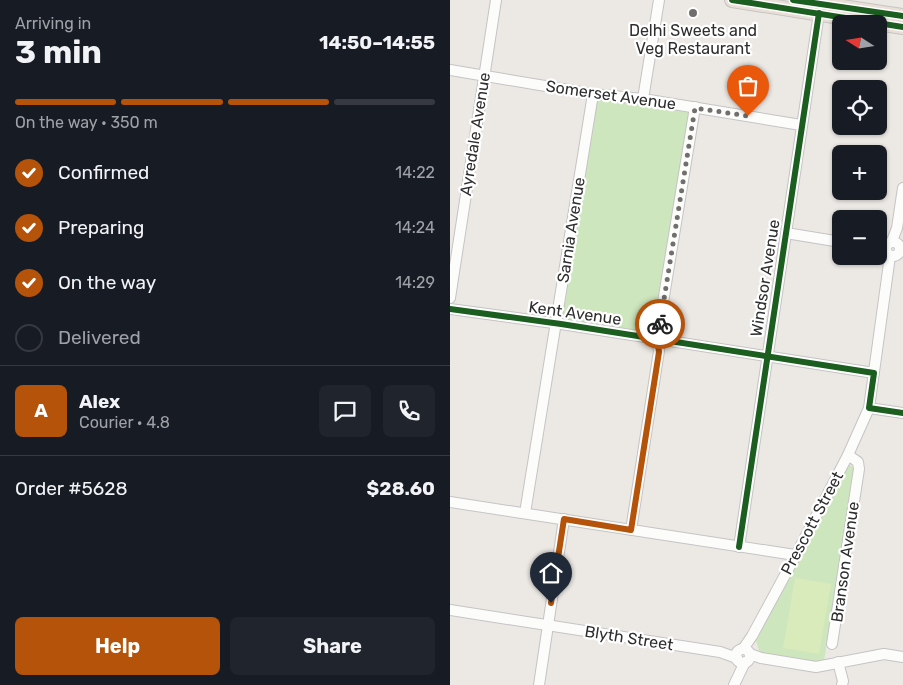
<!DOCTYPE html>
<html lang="en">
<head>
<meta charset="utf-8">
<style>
	body { margin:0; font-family:Rubik,sans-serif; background:#20242c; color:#f1f3f6; height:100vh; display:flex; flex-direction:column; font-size:19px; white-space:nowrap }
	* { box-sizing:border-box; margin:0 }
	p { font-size:16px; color:#9ea1a6 }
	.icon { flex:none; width:28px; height:28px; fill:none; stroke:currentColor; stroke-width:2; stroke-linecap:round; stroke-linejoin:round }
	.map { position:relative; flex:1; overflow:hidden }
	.side { display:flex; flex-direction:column; background:#171b24; width:450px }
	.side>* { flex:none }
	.needle { width:32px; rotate:282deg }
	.controls { position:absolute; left:382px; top:15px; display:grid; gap:10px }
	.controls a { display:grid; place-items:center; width:55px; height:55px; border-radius:8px; background:#171b24; box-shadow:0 1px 4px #0004; font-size:25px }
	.pin { position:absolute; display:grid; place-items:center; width:42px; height:42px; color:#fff; margin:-51px -21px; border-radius:50% 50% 50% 0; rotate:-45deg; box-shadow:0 0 5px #0007 }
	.pin .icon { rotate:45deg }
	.courier { position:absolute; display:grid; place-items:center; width:50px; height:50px; margin:-25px; border:4px solid #b45309; border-radius:50%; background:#fff; color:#222; box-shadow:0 1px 6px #0007 }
	.overview em { font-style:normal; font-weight:700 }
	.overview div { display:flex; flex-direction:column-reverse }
	.overview { display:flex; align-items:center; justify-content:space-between; height:85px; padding:0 15px }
	h1 { font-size:32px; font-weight:700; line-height:38px }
	.bar { display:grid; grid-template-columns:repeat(4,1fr); gap:8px 5px; align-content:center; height:60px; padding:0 15px }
	.bar i { height:6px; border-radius:4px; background:#363941 }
	.bar .current { background:#b45309 }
	.bar p { grid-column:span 4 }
	.line { display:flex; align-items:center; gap:12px; padding:0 15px; border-top:1px solid #363941 }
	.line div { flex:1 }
	.round { display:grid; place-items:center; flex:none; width:52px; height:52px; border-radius:8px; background:#20242c }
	ol { padding:0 15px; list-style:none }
	li { display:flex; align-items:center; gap:15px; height:55px }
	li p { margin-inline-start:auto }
	li .icon { padding:5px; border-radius:50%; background:#b45309; color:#fff; stroke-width:4 }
	li:last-child { color:#9ea1a6 }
	li i { width:28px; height:28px; border:2px solid #363941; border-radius:50% }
	.button { display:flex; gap:10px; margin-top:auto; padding:10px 15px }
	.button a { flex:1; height:58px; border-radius:8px; background:#b45309; color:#fff; font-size:20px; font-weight:700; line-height:58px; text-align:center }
	.button a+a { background:#20242c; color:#f1f3f6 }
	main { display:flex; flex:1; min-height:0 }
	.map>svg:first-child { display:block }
</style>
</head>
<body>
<main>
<section class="side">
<div class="overview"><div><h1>3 min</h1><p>Arriving in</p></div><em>14:50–14:55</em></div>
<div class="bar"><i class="current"></i><i class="current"></i><i class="current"></i><i></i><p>On the way · 350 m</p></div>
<ol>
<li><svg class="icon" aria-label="check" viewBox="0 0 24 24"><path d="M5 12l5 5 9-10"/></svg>Confirmed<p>14:22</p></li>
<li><svg class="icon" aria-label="check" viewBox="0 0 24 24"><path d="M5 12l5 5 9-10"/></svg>Preparing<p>14:24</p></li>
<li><svg class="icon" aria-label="check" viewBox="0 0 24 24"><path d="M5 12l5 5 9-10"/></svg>On the way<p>14:29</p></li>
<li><i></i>Delivered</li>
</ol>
<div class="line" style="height:90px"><b class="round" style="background:#b45309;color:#fff">A</b><div><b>Alex</b><p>Courier · 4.8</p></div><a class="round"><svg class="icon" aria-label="chat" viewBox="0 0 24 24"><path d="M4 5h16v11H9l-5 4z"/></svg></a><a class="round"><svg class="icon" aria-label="phone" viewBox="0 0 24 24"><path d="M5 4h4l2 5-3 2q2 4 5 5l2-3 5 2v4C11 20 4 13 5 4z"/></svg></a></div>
<div class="line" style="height:65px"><div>Order #5628</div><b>$28.60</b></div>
<div class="button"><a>Help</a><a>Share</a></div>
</section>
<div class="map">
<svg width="453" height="685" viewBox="0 0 453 685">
	<rect width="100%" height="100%" fill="#ece8e4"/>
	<g fill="#cee6be">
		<polygon points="143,94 245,107 207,339 106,323"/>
		<polygon points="400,465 404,468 404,473 374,661 365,662 310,653 305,638 398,466"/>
	</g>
	<polygon fill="#d9eabb" points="345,578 381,584 369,654 333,648"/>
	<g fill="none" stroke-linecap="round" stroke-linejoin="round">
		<defs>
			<g id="minor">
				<polyline points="0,70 143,94 193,99 351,125"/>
				<polyline points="193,99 209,0"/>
				<polyline points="336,233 391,242"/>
				<polyline points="442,241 447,228 453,188"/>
				<circle cx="443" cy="249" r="7"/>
				<polyline points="0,298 46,0"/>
				<polyline points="0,309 111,324 424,373"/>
				<polyline points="419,408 453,413"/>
				<polyline points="0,502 345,555"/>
				<polyline points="75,513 143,94"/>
				<polyline points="181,530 209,351 207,339 245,107"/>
				<polyline points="289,547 369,13"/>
				<polyline points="0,610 270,652 287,658"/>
				<polyline points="382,644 409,469 408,462 398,455"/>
				<polyline points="293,649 302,636 348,551 398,455 419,408 440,256"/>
				<circle cx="293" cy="656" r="7"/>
				<polyline points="300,654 311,658 366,667 434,654 453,657"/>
				<polyline points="388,662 393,681 392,685"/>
				<polyline points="89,685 114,519"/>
				<polyline points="284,685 295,662"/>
			</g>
			<g id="highway">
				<polyline points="282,0 453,27"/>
				<polyline points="366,3 453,16"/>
			</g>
		</defs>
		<use href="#minor" stroke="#c5c4c5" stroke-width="12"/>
		<use href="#highway" stroke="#c6c5c4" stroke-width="16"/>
		<use href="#minor" stroke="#fcfcfb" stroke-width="10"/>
		<use href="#highway" stroke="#eadfd6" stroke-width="14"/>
		<defs>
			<g id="cycleway">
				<polyline points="282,0 453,27"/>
				<polyline points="343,0 453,16"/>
				<polyline points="0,309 111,324 424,373 419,408 453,413"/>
				<polyline points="289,547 369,13"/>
			</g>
		</defs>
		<use href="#cycleway" stroke="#fff" stroke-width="9"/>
		<use href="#cycleway" stroke="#1b5e20" stroke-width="6"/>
	</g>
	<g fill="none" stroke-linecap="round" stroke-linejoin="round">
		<polyline stroke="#706f6e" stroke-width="5" stroke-dasharray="0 9" points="210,324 245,108 298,116"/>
		<polyline stroke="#b45309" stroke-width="6" points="101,603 114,519 181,530 209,352 207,339 210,324"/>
	</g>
	<circle fill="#706f6e" stroke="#fff" stroke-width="2" cx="243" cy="13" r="5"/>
	<g text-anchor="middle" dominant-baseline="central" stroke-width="4.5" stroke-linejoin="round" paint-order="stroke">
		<g font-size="16" fill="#2e2e2e" stroke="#fff">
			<text x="243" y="30">Delhi Sweets and<tspan x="243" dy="18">Veg Restaurant</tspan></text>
		</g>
		<g font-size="16" fill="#2e2e2e" stroke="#fff">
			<text transform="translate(161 95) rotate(8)">Somerset Avenue</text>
			<text transform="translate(25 134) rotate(-81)">Ayredale Avenue</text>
			<text transform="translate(121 230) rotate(-81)">Sarnia Avenue</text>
			<text transform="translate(315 278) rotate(-81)">Windsor Avenue</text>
			<text transform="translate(125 313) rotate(8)">Kent Avenue</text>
			<text transform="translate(362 523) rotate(-62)">Prescott Street</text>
			<text transform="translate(395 562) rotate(-82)">Branson Avenue</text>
			<text transform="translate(179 638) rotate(9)">Blyth Street</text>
		</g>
	</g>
</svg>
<div class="controls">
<a><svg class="needle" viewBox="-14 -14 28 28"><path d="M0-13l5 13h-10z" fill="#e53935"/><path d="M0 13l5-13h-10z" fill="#9ea1a6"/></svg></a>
<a><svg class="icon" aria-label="locate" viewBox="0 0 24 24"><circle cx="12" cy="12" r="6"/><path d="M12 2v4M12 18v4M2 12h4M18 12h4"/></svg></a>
<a>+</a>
<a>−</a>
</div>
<div class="pin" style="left:298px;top:116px;background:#ea580c"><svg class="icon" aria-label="bag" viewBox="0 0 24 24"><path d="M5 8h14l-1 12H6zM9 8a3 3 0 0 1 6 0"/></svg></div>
<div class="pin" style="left:101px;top:603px;background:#1f2937"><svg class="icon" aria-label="home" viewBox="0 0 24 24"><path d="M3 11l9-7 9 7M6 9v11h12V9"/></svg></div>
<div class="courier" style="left:210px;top:324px"><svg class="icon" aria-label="bike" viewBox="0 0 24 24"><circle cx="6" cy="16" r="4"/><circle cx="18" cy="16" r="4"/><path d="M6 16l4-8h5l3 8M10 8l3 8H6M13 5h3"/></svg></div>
</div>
</main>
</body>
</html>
